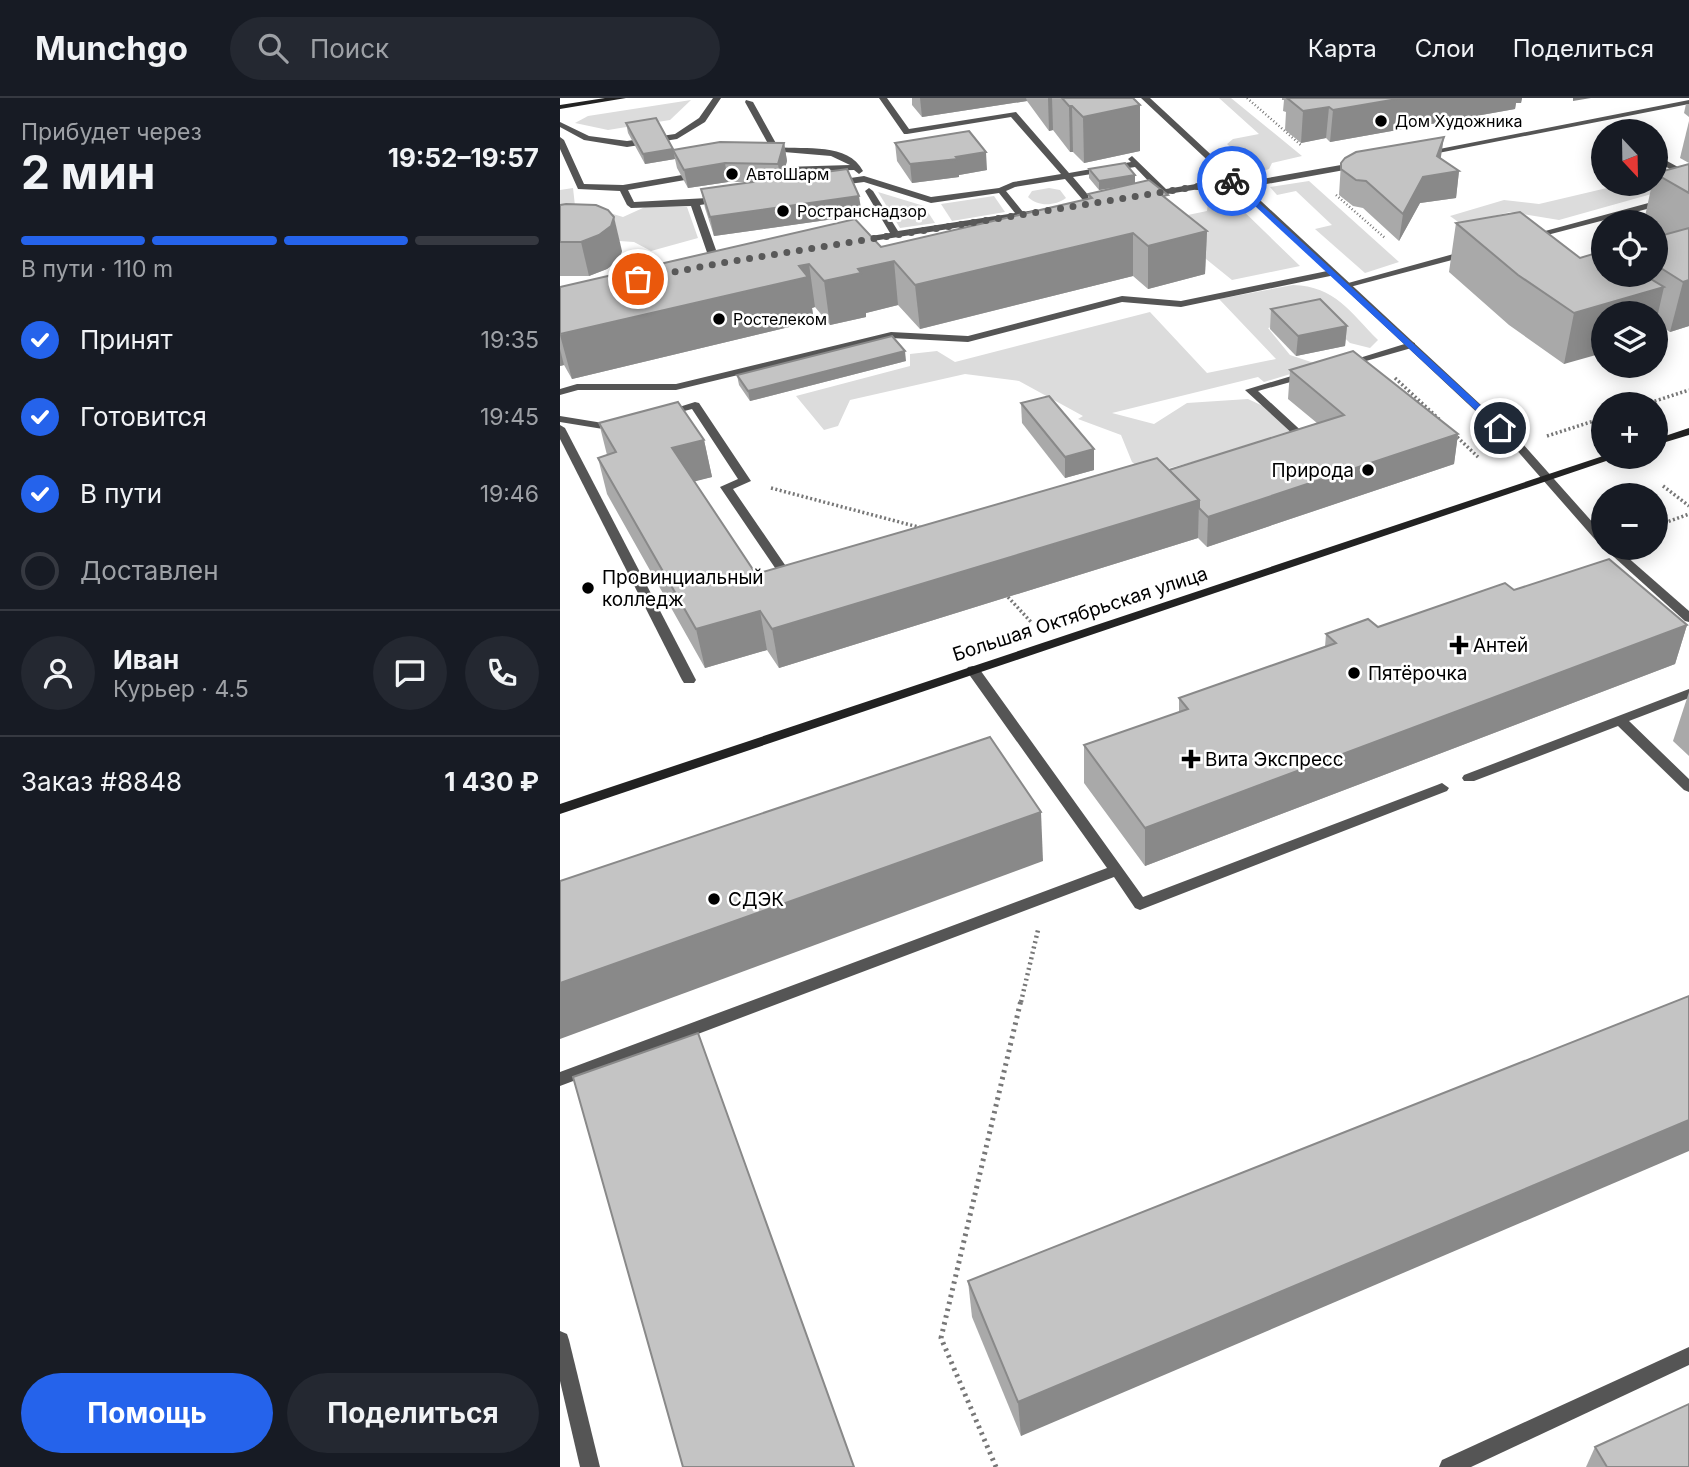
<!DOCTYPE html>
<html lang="ru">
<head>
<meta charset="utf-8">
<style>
	body { margin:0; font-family:Inter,sans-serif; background:#242831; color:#f1f3f6; height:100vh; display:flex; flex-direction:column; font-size:26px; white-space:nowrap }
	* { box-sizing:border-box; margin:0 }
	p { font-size:23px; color:#9ea1a6 }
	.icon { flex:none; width:38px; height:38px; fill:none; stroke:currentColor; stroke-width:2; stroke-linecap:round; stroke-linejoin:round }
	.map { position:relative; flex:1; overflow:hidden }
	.drawer { display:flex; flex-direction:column; background:#171b24; width:560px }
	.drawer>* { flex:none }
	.needle { width:46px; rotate:158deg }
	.buttons { position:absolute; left:1031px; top:21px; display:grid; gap:14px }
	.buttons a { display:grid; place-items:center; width:77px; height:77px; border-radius:50%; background:#171b24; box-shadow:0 4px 18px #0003; font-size:35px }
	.pin { position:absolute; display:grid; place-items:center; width:60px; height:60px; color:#fff; margin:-30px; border:4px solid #fff; border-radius:50%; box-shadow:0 2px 7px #0007 }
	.courier { position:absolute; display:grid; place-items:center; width:70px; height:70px; margin:-35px; border:5px solid #2563eb; border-radius:50%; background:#fff; color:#222; box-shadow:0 2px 9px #0007 }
	.head em { font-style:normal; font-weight:700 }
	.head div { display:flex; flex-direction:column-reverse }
	.head { display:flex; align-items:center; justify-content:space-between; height:119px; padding:0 21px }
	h1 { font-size:46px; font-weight:700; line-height:52px }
	.bar { display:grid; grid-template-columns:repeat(4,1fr); gap:10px 7px; align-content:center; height:84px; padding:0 21px }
	.bar i { height:9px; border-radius:5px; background:#363941 }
	.bar .on { background:#2563eb }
	.bar p { grid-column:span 4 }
	.line { display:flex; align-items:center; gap:18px; padding:0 21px; border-top:2px solid #363941 }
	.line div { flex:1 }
	.round { display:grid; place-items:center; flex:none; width:74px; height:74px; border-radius:37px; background:#242831 }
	ol { padding:0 21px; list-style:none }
	li { display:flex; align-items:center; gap:21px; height:77px }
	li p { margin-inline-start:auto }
	li .icon { padding:7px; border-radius:50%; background:#2563eb; color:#fff; stroke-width:4 }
	li:last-child { color:#9ea1a6 }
	li i { width:38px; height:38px; border:4px solid #363941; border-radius:50% }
	.action { display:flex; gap:14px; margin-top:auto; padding:14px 21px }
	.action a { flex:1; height:80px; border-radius:42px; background:#2563eb; color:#fff; font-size:28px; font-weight:700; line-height:80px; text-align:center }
	.action a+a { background:#242831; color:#f1f3f6 }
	header { display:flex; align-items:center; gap:42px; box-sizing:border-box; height:98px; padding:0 35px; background:#171b24; border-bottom:2px solid #363941 }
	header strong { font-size:33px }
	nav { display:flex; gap:38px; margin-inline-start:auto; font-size:24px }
	.search { width:490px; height:63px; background:#242831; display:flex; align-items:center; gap:18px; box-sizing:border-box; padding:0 24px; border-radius:38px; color:#9ea1a6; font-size:26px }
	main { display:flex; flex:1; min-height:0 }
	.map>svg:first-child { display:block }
</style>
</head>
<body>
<header>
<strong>Munchgo</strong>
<div class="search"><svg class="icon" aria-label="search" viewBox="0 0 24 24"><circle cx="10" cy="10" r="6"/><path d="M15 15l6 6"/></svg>Поиск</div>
<nav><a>Карта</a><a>Слои</a><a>Поделиться</a></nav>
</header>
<main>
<section class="drawer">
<div class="head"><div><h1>2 мин</h1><p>Прибудет через</p></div><em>19:52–19:57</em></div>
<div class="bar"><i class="on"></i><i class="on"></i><i class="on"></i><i></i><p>В пути · 110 m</p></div>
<ol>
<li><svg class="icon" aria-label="check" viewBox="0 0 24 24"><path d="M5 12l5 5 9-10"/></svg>Принят<p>19:35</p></li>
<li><svg class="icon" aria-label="check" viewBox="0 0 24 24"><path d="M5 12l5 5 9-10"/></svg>Готовится<p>19:45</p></li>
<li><svg class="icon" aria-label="check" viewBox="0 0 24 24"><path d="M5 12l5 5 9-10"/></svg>В пути<p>19:46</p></li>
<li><i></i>Доставлен</li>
</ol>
<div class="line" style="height:126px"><a class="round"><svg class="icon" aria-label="person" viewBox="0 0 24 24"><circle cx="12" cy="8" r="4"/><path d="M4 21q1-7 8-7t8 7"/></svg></a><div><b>Иван</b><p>Курьер · 4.5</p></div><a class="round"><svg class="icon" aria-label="chat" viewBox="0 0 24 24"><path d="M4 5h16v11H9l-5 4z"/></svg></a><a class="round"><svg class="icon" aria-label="phone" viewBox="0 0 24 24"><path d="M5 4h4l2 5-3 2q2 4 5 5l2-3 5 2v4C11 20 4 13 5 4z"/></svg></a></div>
<div class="line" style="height:91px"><div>Заказ #8848</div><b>1 430 ₽</b></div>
<div class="action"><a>Помощь</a><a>Поделиться</a></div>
</section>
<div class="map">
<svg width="1129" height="1369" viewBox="0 0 1129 1369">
	<rect width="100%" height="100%" fill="#fff"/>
	<g fill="#dcdcdc">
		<polygon points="659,0 671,0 742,58 712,65 709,71 697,75 667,46 673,41 699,36"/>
		<polygon points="131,2 110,22 48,32 15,25 28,18"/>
		<polygon points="749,83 839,164 805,175 755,131 772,127 736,93 717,97 710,89"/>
		<polygon points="1064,86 1096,86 1113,90 999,122 950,114 901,126 890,118 944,102 979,106"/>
		<polygon points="13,90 15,108 33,117 53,116 63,119 85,109 127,109 138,140 91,153 74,144 0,139 0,92"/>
		<path d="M489,90L500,92L506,100C495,108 478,109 468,99L472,93Z"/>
		<polygon points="318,94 364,108 375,125 340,130"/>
		<polygon points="434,98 445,114 392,123 381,106"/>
		<polygon points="649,98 673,103 740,168 672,182 599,123 647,113"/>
		<path d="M733,187C775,188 791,215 818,242L810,250L790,245L761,218L708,230L730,257L760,267L704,284L698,279L552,315L594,326L627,305L688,301L703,308L735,337L587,376L572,364L561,337L518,321L523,318L459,283L405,276L290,302L278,328L264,332L236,298L350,268V256L377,253L395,264L590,214L647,275L716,261L659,201Z"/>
	</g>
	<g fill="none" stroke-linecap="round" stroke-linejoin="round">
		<g stroke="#777" stroke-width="2.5" stroke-dasharray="1 2.5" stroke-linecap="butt">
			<polyline points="687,0 742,48"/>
			<polyline points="776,97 825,140"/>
		</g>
		<g stroke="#777" stroke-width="3.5" stroke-dasharray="2 2.5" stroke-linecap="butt">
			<polyline points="835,280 880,322"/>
			<polyline points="1086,306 1129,292"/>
			<polyline points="894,336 918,359"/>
			<polyline points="987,338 1043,320"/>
			<polyline points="1103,388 1129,408"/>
			<polyline points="211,390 362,430"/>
			<polyline points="1096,428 1129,416"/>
			<polyline points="448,499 471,524"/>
		</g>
		<polyline stroke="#777" stroke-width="4.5" stroke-dasharray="2 3.5" stroke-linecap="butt" points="461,904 478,832"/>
		<polyline stroke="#777" stroke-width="5" stroke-dasharray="2.5 4.5" stroke-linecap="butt" points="436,1369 381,1240 461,902"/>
		<g fill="#555" fill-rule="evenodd">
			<polygon points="153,0 161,0 145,24 117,41 67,49 24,42 0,29 0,24 29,38 67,43 115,36 139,20"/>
			<polygon points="319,0 327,0 349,31 456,14 509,75 571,64 568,61 572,58 606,91 672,80 676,83 672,86 588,99 584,96 585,94 597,92 575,69 513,79 534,104 534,108 528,108 505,81 455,89 446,93 463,114 474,112 479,115 477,117 294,146 289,143 291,141 330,135 305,93 309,90 313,93 338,133 455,115 439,95 371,105 304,84 273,88 270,87 270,83 304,78 371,99 439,90 453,84 501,76 451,19 347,36 344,36"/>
			<path d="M186,2L193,4L218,49C245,52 288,44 303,73L299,76L294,72L221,74L220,72L224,69L290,67L271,58L212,53L185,4Z"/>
			<polygon points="1129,2 1129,6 863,58 859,55"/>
			<polygon points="0,39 4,42 24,86 63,87 122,77 126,80 125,82 68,92 74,104 166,99 166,103 140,107 161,166 159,168 151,166 131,108 71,110 67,107 60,93 18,91 0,51"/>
			<polygon points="1096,57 1129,75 1129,82 1096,63"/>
			<polygon points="798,64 801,65 801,69 679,91 675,88 679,85"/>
			<polygon points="1129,94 1129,100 968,142 963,139"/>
			<polygon points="908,152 911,153 911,157 786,190 781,187"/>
			<polygon points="772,172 777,175 775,177 621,209 562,204 408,244 331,240 116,292 18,292 0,297 0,291 17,286 116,286 331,234 408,238 562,198 621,203"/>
			<polygon points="851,244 855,245 855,249 785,269 780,266"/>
			<polygon points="748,273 753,276 752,278 698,293 748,339 734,344 728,341 735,338 685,292"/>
			<polygon points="135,304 139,305 191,383 173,391 236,483 234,486 226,486 160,389 178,381 132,311 105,318 100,315"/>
			<polygon points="0,318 49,326 59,324 64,327 49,332 0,324"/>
			<polygon points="0,327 5,330 136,582 134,585 124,585 122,582 0,341"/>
			<polygon points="413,568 418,569 583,799 877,687 882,685 889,690 887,693 580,812 575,810 554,779 0,988 0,974 547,770 408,575 406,572 408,569"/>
			<polygon points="1129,591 1129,600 1069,623 1129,681 1129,694 1124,692 1058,628 914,683 904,683 902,680 904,677"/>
			<polygon points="0,1233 7,1236 9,1242 40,1369 20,1369 0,1283"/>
			<polygon points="1129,1249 1129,1267 911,1369 879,1369 882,1362"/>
		</g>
		<g fill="#555" fill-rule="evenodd">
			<polygon points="581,0 590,0 962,345 1043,436 1043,447 1039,446 954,349"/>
			<polygon points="1044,450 1057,450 1129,513 1129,524 1125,523"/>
		</g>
		<g fill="#222" fill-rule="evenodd">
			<polygon points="45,0 66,0 0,11 0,7"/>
			<polygon points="1129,330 1129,337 1096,347 1096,341"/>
			<polygon points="1043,358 1058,359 0,716 0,706"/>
		</g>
	</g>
	<g fill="#a9a9a9">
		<polygon points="352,0 573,0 580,7 580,53 524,65 513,54 510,54 493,32 489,33 467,3 362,19 352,7"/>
		<polygon points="722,0 962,0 961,5 956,5 955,11 770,44 766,40 741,45 725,32 726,14 723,13 724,2 722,2"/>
		<polygon points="1126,6 1129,6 1129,19 1124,15"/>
		<polygon points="1129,23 1129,65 1120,60"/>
		<polygon points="66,25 113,52 224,45 227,63 222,80 302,117 154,138 145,110 141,91 195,84 168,84 128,90 117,70 115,61 85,66 68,35"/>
		<polygon points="335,45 427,72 399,77 399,79 352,85 337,63"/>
		<polygon points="881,61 899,73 896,100 860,105 839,143 803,110 793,108 779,97 781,65"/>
		<polygon points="1129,66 1129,228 1110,234 1096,225 1096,215 1004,266 949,227 889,174 896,125 1043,177 1096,177 1096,139 1106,136 1096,130 1096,124 1086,124 1084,123 1092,86 1096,86 1096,75"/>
		<polygon points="529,71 575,85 608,102 647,133 645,176 588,191 573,178 360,231 338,207 306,215 306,219 270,227 255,209 252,210 254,223 12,281 4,267 0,268 0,189 321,149 528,101 528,96 559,89 539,92 529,80"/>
		<polygon points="0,107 62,153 59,162 47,171 29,178 0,178"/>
		<polygon points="711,211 787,228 785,248 736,258 710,231"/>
		<polygon points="346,263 190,303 179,287 177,277"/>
		<polygon points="730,272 898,336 894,366 647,449 638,440 219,570 207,552 145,570 47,396 38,360 47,357 39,325 144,342 152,379 134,383 196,476 609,372 757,325 728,301"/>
		<polygon points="461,305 534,351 534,372 505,380 462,325"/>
		<polygon points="954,492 1127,527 1115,566 585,768 524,685 524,647 619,614 619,600 765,549 766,536 818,529"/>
		<polygon points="1129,594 1129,658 1113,643"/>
		<polygon points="1129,898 461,1338 412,1219 408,1183"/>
		<polygon points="1035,1349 1129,1369 1026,1369"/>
	</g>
	<g fill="#898989">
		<polygon points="360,0 466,0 467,3 362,19"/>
		<polygon points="488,0 492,0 493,32 489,33"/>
		<polygon points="843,0 962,0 961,5 956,5 955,11 770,44 773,12"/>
		<polygon points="1013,0 1031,0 1013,3"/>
		<polygon points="580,7 580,53 524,65 523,19"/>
		<polygon points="509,8 512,8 513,54 510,54"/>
		<polygon points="769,9 766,40 741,45 743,13"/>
		<polygon points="884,39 880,65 899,73 896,100 860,105 839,143 843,116 863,79 877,58"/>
		<polygon points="224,45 227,63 221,84 218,66"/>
		<polygon points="113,51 115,61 85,66 83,56"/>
		<polygon points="426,54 427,72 399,77 399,79 352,85 350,66"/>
		<polygon points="165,65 168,84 128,90 124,72"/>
		<polygon points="575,77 575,86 539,92 539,83"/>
		<polygon points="299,98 302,117 154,138 150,119"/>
		<polygon points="54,119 62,153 59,162 47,171 29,178 21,144"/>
		<polygon points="647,133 645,176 588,191 588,148"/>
		<polygon points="573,135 573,178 360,231 355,187"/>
		<polygon points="334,163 338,207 306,215 306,219 270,227 264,183 298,171"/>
		<polygon points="249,166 255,209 252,210 254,223 12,281 0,237"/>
		<polygon points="1129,182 1129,228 1110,234 1123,184"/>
		<polygon points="1104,189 1096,224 1096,215 1043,215 1043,255 1004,266 1014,215"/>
		<polygon points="787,228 785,248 736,258 738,238"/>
		<polygon points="0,251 4,267 0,268"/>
		<polygon points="345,253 346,263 190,303 188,293"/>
		<polygon points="898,336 894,366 647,449 648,419"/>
		<polygon points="144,342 152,379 121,387 112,350"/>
		<polygon points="534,351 534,372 505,380 505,359"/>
		<polygon points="639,402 638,440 219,570 212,531"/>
		<polygon points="200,513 207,552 145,570 136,531"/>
		<polygon points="1127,527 1115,566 585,768 585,730"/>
		<polygon points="481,714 483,763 0,941 0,885"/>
		<polygon points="1129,1022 1129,1053 461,1338 458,1304"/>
	</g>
	<g fill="#c4c4c4" stroke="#898989" stroke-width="2">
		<polygon points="502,0 573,0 580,7 523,19 512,8 509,8"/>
		<polygon points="727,0 843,0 773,12 769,9 743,13"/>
		<polygon points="96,20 113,51 83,56 66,25"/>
		<polygon points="409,33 426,54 396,59 398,61 350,66 335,45"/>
		<polygon points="884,39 877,58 899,73 863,79 843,116 806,83 796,82 781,71 781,65 785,60 796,54"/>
		<polygon points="160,44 224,45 218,66 165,65 124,72 113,52"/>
		<polygon points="565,65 575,77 539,83 529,71"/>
		<polygon points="1129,66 1129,95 1096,76 1096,75"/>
		<polygon points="287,71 299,98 150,119 141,91"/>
		<polygon points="589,82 608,97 603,98 647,133 588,148 573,135 355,187 334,163 298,171 301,175 264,183 249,166 239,168 248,179 0,236 0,189 295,121 321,149 532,100 528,96"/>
		<polygon points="6,106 36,107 48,112 54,119 51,128 39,137 21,144 0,144 0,107"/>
		<polygon points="960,114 1020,160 1043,153 1043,177 1084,177 1104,189 1014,215 958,177 896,125"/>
		<polygon points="1129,130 1129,182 1123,184 1096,167 1096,139"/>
		<polygon points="760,201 787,228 738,238 711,211"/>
		<polygon points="332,238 345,253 188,293 177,277"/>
		<polygon points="793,253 898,336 648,419 639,410 639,402 609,372 784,317 730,272"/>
		<polygon points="489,298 534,351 505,359 461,305"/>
		<polygon points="118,304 144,342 112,350 196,476 597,360 639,402 212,531 200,513 136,531 38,360 56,354 39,325"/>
		<polygon points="1049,461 1127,527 585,730 524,647 628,611 619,600 776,545 766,536 808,521 818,529 945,485 954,492"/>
		<polygon points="430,639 481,714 0,885 0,783"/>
		<polygon points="1129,898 1129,1022 458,1304 408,1183"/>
		<polygon points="138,935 294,1369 123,1369 13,979"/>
		<polygon points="1129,1306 1129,1369 1047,1369 1035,1349"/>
	</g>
	<polygon fill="#2563eb" points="672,80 943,328 943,332 937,332 669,84"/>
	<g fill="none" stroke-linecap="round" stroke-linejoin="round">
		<polyline stroke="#595959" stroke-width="7" stroke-dasharray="0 12.6" points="78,181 156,166 672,83"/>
	</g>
	<g fill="#000" stroke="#fff" stroke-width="2.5">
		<circle cx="821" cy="23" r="7"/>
		<circle cx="172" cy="76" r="7"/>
		<circle cx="223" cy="113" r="7"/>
		<circle cx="159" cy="221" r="7"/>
		<circle cx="808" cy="372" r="7"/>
		<circle cx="28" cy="490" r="7"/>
		<path d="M895.5 536.5h7v7h7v7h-7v7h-7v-7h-7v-7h7z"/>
		<circle cx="794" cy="575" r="7"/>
		<path d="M627.5 650.5h7v7h7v7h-7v7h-7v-7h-7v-7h7z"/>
		<circle cx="154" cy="801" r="7"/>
	</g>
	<g text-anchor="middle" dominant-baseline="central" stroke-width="5" stroke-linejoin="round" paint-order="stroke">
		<g font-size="16" fill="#000" stroke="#fff" text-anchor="start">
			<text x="835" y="23">Дом Художника</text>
			<text x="186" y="76">АвтоШарм</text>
			<text x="237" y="113">Ространснадзор</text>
			<text x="173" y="221">Ростелеком</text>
		</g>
		<g font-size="19" fill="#000" stroke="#fff" text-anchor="start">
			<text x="794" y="372" text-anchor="end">Природа</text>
			<text x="42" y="479">Провинциальный<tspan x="42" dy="22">колледж</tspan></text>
			<text x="913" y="547">Антей</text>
			<text x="808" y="575">Пятёрочка</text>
			<text x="645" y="661">Вита Экспресс</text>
			<text x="168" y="801">СДЭК</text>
		</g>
		<g font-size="19" fill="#000" stroke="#fff">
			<text transform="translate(520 516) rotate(-18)">Большая Октябрьская улица</text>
		</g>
	</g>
</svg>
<div class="buttons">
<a><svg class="needle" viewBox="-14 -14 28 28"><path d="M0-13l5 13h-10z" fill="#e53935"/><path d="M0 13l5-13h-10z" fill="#9ea1a6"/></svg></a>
<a><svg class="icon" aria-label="locate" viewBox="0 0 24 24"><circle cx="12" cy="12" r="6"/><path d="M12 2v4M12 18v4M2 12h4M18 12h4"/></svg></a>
<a><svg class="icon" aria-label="layers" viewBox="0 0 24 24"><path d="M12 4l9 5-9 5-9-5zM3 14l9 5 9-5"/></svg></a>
<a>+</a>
<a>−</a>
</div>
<div class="pin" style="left:78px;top:181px;background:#ea580c"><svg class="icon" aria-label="bag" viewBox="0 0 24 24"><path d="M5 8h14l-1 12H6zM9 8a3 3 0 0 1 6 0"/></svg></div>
<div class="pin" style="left:940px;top:330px;background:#1f2937"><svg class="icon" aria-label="home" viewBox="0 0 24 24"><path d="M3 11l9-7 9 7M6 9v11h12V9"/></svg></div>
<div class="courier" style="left:672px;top:83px"><svg class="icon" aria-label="bike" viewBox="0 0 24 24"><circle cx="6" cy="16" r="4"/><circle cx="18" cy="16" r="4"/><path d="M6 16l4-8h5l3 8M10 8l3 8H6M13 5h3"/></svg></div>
</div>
</main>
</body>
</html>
